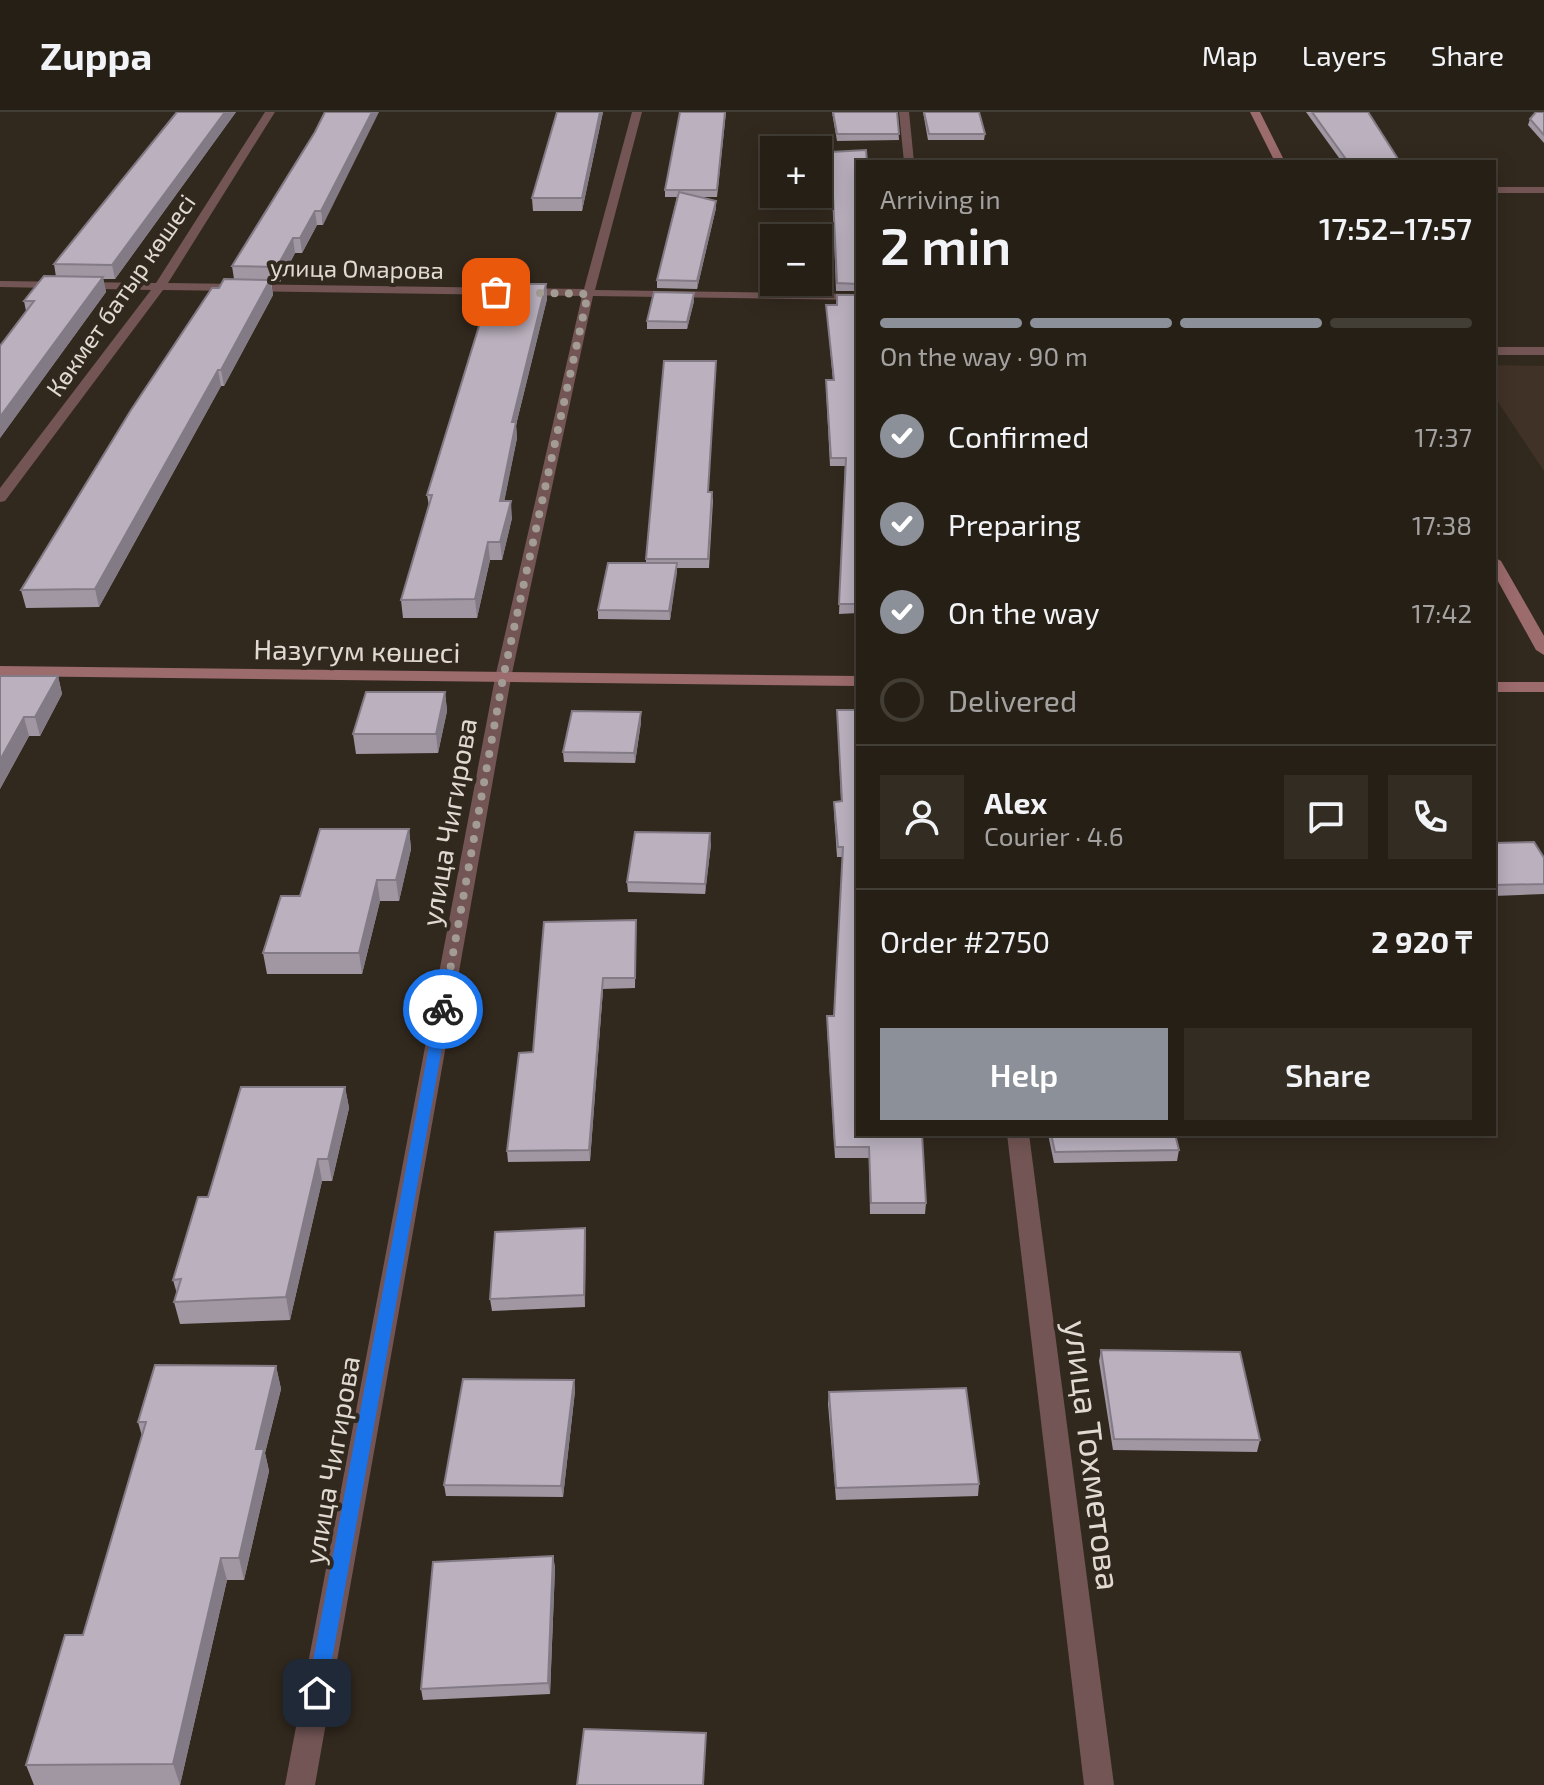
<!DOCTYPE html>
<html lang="en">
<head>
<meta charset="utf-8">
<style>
	body { margin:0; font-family:"Exo 2",sans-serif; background:#322c23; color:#f1f3f6; height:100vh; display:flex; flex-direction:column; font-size:30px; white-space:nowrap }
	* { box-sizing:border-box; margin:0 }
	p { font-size:26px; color:#a4a2a1 }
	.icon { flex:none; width:44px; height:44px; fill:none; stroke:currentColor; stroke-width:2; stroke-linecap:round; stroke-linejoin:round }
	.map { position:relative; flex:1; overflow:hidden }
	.details { position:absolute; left:856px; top:48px; width:640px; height:976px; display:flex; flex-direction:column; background:#261f16; border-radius:0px; box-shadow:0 4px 20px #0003,0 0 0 2px #423d35 }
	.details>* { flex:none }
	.buttons { position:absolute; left:760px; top:24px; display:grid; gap:16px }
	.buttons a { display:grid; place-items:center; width:72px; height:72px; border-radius:0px; background:#261f16; box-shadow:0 4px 20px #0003,0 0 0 2px #423d35; font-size:40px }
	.pin { position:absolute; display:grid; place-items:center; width:68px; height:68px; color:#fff; margin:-34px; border-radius:16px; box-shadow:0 4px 12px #0006 }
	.courier { position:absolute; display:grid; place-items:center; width:80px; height:80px; margin:-40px; border:6px solid #1a73e8; border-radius:50%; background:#fff; color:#222; box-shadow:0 2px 10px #0007 }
	.headline em { font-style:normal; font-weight:600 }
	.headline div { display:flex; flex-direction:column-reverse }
	.headline { display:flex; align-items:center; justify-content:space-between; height:136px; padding:0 24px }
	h1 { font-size:52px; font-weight:600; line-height:60px }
	.bar { display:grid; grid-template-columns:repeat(4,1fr); gap:12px 8px; align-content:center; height:96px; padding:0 24px }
	.bar i { height:10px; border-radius:6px; background:#423d35 }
	.bar .on { background:#8c9099 }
	.bar p { grid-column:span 4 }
	.line { display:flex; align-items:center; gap:20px; padding:0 24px; border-top:2px solid #423d35 }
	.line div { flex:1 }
	.round { display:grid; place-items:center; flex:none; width:84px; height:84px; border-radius:0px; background:#322c23 }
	ol { padding:0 24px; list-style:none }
	li { display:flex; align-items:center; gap:24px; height:88px }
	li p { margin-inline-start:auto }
	li .icon { padding:8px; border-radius:50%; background:#8c9099; color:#fff; stroke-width:4 }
	li:last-child { color:#a4a2a1 }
	li i { width:44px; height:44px; border:4px solid #423d35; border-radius:50% }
	.button { display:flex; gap:16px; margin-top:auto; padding:16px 24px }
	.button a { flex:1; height:92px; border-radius:0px; background:#8c9099; color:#fff; font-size:32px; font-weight:600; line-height:92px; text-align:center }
	.button a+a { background:#322c23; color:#f1f3f6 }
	header { display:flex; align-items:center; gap:48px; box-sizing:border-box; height:112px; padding:0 40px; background:#261f16; border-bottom:2px solid #423d35 }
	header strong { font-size:38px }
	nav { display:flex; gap:44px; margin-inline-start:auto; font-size:28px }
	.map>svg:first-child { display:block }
</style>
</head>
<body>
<header>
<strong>Zuppa</strong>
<nav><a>Map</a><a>Layers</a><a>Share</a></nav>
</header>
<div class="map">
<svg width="1544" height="1673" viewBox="0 0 1544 1673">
	<rect width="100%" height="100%" fill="#32291e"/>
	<polygon fill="#413227" points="1494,253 1544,254 1544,359 1494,284"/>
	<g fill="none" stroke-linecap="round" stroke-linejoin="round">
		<g fill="#735555" fill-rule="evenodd">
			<polygon points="265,0 275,0 168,171 584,177 632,0 642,0 595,178 858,182 858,188 593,184 511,566 315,1673 285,1673 495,566 582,184 163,178 5,389 0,390 0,376 151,178 0,175 0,169 156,171"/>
			<polygon points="899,0 909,0 914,50 904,50"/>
			<rect x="1494" y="75" width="50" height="6"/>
			<rect x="1494" y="235" width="50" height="8"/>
			<polygon points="1007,1022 1029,1022 1114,1673 1084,1673"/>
		</g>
		<g fill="#9c6b6c" fill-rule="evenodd">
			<polygon points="1250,0 1260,0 1285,50 1275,50"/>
			<polygon points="1494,445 1501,449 1544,524 1544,543 1536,538 1494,462"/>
			<polygon points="0,554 858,564 858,574 0,564"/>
			<rect x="1494" y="570" width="50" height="10"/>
		</g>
	</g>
	<g fill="#a097a3">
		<polygon points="177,0 236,0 115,167 103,167 106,180 0,326 0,234 26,199 24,189 56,165 54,152"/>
		<polygon points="603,0 582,99 533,99 532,86"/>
		<polygon points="680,0 726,0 717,85 699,85 716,96 697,177 657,176 657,168 677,85 665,85 665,78"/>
		<polygon points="832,0 897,0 899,28 837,29"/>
		<polygon points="923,0 979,0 985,22 984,28 928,28"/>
		<polygon points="1306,0 1368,0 1398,47 1397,50 1342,50"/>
		<polygon points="1544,0 1544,31 1528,13 1530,7"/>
		<polygon points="315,20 323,113 317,113 302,141 295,141 280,170 271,169 273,183 224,274 221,274 99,495 26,496 21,478 219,176 234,167 232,154"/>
		<polygon points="831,40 858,50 858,179 836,179"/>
		<polygon points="546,172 547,187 516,313 517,326 504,389 512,406 502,448 490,448 477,506 403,506 401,488 429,394 427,383"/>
		<polygon points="858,183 858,501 839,502 845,354 830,354 826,276 833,268 826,193 837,193"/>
		<polygon points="694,189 687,217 647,217 647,209"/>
		<polygon points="716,249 708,380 712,380 713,389 709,456 677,456 670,508 598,507 598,498 646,451 646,447"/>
		<polygon points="0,564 58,564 62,582 40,624 29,624 0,677"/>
		<polygon points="445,580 447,599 438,641 356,642 353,622"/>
		<polygon points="837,598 926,1091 925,1102 870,1102 869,1046 835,1046 827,915 827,904 834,904 843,745 837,745 834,700 834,690 841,689"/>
		<polygon points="641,610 635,651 564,650 563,640"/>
		<polygon points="409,717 411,737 399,789 380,789 362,862 267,862 263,841 300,784"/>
		<polygon points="1494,731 1544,746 1544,782 1494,784"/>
		<polygon points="711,732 705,782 628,780 627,770"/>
		<polygon points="636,808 635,876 603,877 590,1049 508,1050 507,1039 533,940"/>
		<polygon points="345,975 349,996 332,1069 322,1069 290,1208 180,1212 174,1190 177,1182 173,1168 208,1085"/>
		<polygon points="1048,1022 1175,1022 1179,1038 1177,1049 1054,1051"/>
		<polygon points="585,1116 585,1195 492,1199 490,1187"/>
		<polygon points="1101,1238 1260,1328 1257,1340 1113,1338 1099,1249"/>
		<polygon points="276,1254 281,1277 265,1341 269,1359 244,1468 227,1468 180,1673 34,1673 26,1653 83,1523 142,1324 138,1310"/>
		<polygon points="574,1268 575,1279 563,1385 446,1384 444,1373"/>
		<polygon points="829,1280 979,1372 978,1384 836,1388 828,1292"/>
		<polygon points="553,1444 555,1456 550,1582 423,1588 421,1577"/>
	</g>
	<g fill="#827b85">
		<polygon points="225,0 236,0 115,167 112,153"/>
		<polygon points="372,0 379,0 323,113 321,99"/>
		<polygon points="600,0 603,0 582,99 582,86"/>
		<polygon points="716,89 716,96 697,177 697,169"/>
		<polygon points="315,99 317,113 302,141 300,126"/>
		<polygon points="293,126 295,141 280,170 277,155"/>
		<polygon points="103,165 106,180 0,326 0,305"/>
		<polygon points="270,168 273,183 224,274 221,258"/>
		<polygon points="546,172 547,187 516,313 517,326 501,406 500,389 512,310"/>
		<polygon points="694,181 694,189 687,217 687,210"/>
		<polygon points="218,258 221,274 99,495 95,477"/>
		<polygon points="511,389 512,406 502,448 500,430"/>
		<polygon points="488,430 490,448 477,506 475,487"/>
		<polygon points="677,451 677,461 670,508 669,499"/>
		<polygon points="58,564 62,582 40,624 35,605"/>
		<polygon points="445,580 447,599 438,641 436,622"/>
		<polygon points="641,600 641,610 635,651 634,641"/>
		<polygon points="24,605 29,624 0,677 0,648"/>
		<polygon points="409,717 411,737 399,789 396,768"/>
		<polygon points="710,721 711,732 705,782 705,772"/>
		<polygon points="377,768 380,789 362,862 359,841"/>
		<polygon points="603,866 603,877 590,1049 589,1038"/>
		<polygon points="345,975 349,996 332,1069 328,1047"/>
		<polygon points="318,1047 322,1069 290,1208 286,1185"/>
		<polygon points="585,1116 586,1128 585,1195 584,1183"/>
		<polygon points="276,1254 281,1277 265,1341 269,1359 244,1468 239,1446 256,1337"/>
		<polygon points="574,1268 575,1279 563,1385 561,1374"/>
		<polygon points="553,1444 555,1456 550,1582 548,1571"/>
		<polygon points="221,1446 227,1468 180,1673 173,1652"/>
	</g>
	<g fill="#bab0be" stroke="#827b85" stroke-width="2">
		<polygon points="177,0 225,0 112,153 54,152"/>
		<polygon points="325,0 372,0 321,99 315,99 300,126 293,126 277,155 232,154 315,20"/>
		<polygon points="557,0 600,0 582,86 532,86"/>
		<polygon points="680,0 725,0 717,78 665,78"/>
		<polygon points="833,0 897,0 899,22 837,22"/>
		<polygon points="924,0 979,0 985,22 929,22"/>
		<polygon points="1312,0 1368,0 1398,47 1394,47 1397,50 1348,50"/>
		<polygon points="1536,0 1544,0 1544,23 1530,7"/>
		<polygon points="866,38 867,50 858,50 858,172 837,171 831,40"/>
		<polygon points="679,80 716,89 697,169 657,168"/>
		<polygon points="44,164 103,165 0,305 0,234 34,189 24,189"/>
		<polygon points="224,167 270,168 221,258 218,258 95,477 21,478 131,298 212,176 219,176"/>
		<polygon points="492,172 546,172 512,310 516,310 500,389 511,389 500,430 488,430 475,487 401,488 432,383 427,383"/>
		<polygon points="654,180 694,181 687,210 647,209"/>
		<polygon points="837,183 858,183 858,492 839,492 846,346 831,346 826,268 834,268 826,193 837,193"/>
		<polygon points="664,249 716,249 708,380 712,380 708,447 646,447"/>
		<polygon points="608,451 677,451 669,499 598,498"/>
		<polygon points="0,564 58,564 35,605 24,605 0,648"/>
		<polygon points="366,580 445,580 436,622 353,622"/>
		<polygon points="837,598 858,598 858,1022 922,1022 926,1091 871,1091 869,1035 835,1035 827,904 834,904 843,735 838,735 834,690 842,689"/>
		<polygon points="572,599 641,600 634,641 563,640"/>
		<polygon points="320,717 409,717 396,768 377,768 359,841 263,841 281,784 300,784"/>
		<polygon points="635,720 710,721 705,772 627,770"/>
		<polygon points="1534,730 1544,746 1544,772 1494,773 1494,731"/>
		<polygon points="636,808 635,866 603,866 589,1038 507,1039 519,941 533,940 544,810"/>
		<polygon points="241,975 345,975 328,1047 318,1047 286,1185 174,1190 181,1167 173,1168 198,1085 208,1085"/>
		<polygon points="1051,1022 1175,1022 1179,1038 1055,1040"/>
		<polygon points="585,1116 584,1183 490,1187 495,1120"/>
		<polygon points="1101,1238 1240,1240 1260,1328 1114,1327"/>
		<polygon points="155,1253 276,1254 256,1337 264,1337 239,1446 221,1446 173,1652 26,1653 65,1523 83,1523 146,1310 138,1310"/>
		<polygon points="463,1267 574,1268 561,1374 444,1373"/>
		<polygon points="966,1276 979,1372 836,1376 829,1280"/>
		<polygon points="553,1444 548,1571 421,1577 433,1450"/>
		<polygon points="584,1617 706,1621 703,1673 577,1673"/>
	</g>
	<polygon fill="#1a73e8" points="443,893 449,897 326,1581 324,1587 317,1589 310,1587 307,1581 436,897"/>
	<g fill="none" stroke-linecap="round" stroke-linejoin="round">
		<polyline stroke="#a39c94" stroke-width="8" stroke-dasharray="0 14.4" points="443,897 503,566 588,182 496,180"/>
	</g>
	<g text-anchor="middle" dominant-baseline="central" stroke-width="8" stroke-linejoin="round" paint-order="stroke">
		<g font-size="24" fill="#e0dad3" stroke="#32291e">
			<text transform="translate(357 156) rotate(1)">улица Омарова</text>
			<text transform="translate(120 183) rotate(-55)">Көкмет батыр көшесі</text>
		</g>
		<g font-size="28" fill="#e0dad3" stroke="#32291e">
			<text transform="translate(357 538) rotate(1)">Назугум көшесі</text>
			<text transform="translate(448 710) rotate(-80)">улица Чигирова</text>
			<text transform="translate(331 1348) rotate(-80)">улица Чигирова</text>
		</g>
		<g font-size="34" fill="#e0dad3" stroke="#32291e">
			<text transform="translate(1094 1343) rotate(83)">улица Тохметова</text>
		</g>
	</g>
</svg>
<div class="buttons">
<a>+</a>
<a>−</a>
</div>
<div class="pin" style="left:496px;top:180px;background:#ea580c"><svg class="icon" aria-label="bag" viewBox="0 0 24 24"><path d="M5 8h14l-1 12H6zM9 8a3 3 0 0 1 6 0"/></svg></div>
<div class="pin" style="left:317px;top:1581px;background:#1f2937"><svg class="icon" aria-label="home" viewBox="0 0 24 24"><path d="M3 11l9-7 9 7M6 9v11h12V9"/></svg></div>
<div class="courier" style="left:443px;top:897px"><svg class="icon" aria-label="bike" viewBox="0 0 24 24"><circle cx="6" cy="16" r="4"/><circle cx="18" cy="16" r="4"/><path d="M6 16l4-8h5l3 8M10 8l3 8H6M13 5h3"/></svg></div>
<section class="details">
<div class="headline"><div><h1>2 min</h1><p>Arriving in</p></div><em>17:52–17:57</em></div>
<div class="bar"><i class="on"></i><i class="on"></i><i class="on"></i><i></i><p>On the way · 90 m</p></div>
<ol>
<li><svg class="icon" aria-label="check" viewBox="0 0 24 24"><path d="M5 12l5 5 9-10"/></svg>Confirmed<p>17:37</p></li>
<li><svg class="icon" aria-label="check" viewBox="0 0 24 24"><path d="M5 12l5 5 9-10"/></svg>Preparing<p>17:38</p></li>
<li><svg class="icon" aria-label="check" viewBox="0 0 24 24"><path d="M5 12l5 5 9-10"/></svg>On the way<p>17:42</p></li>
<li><i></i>Delivered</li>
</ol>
<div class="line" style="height:144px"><a class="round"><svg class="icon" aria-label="person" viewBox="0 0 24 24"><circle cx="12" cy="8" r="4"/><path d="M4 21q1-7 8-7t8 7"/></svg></a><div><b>Alex</b><p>Courier · 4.6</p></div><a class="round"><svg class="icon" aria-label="chat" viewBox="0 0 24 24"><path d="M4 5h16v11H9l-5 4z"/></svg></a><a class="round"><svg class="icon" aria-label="phone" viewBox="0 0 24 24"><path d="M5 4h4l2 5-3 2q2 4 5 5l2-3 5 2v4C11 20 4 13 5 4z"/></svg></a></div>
<div class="line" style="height:104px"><div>Order #2750</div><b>2 920 ₸</b></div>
<div class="button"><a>Help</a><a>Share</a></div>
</section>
</div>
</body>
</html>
